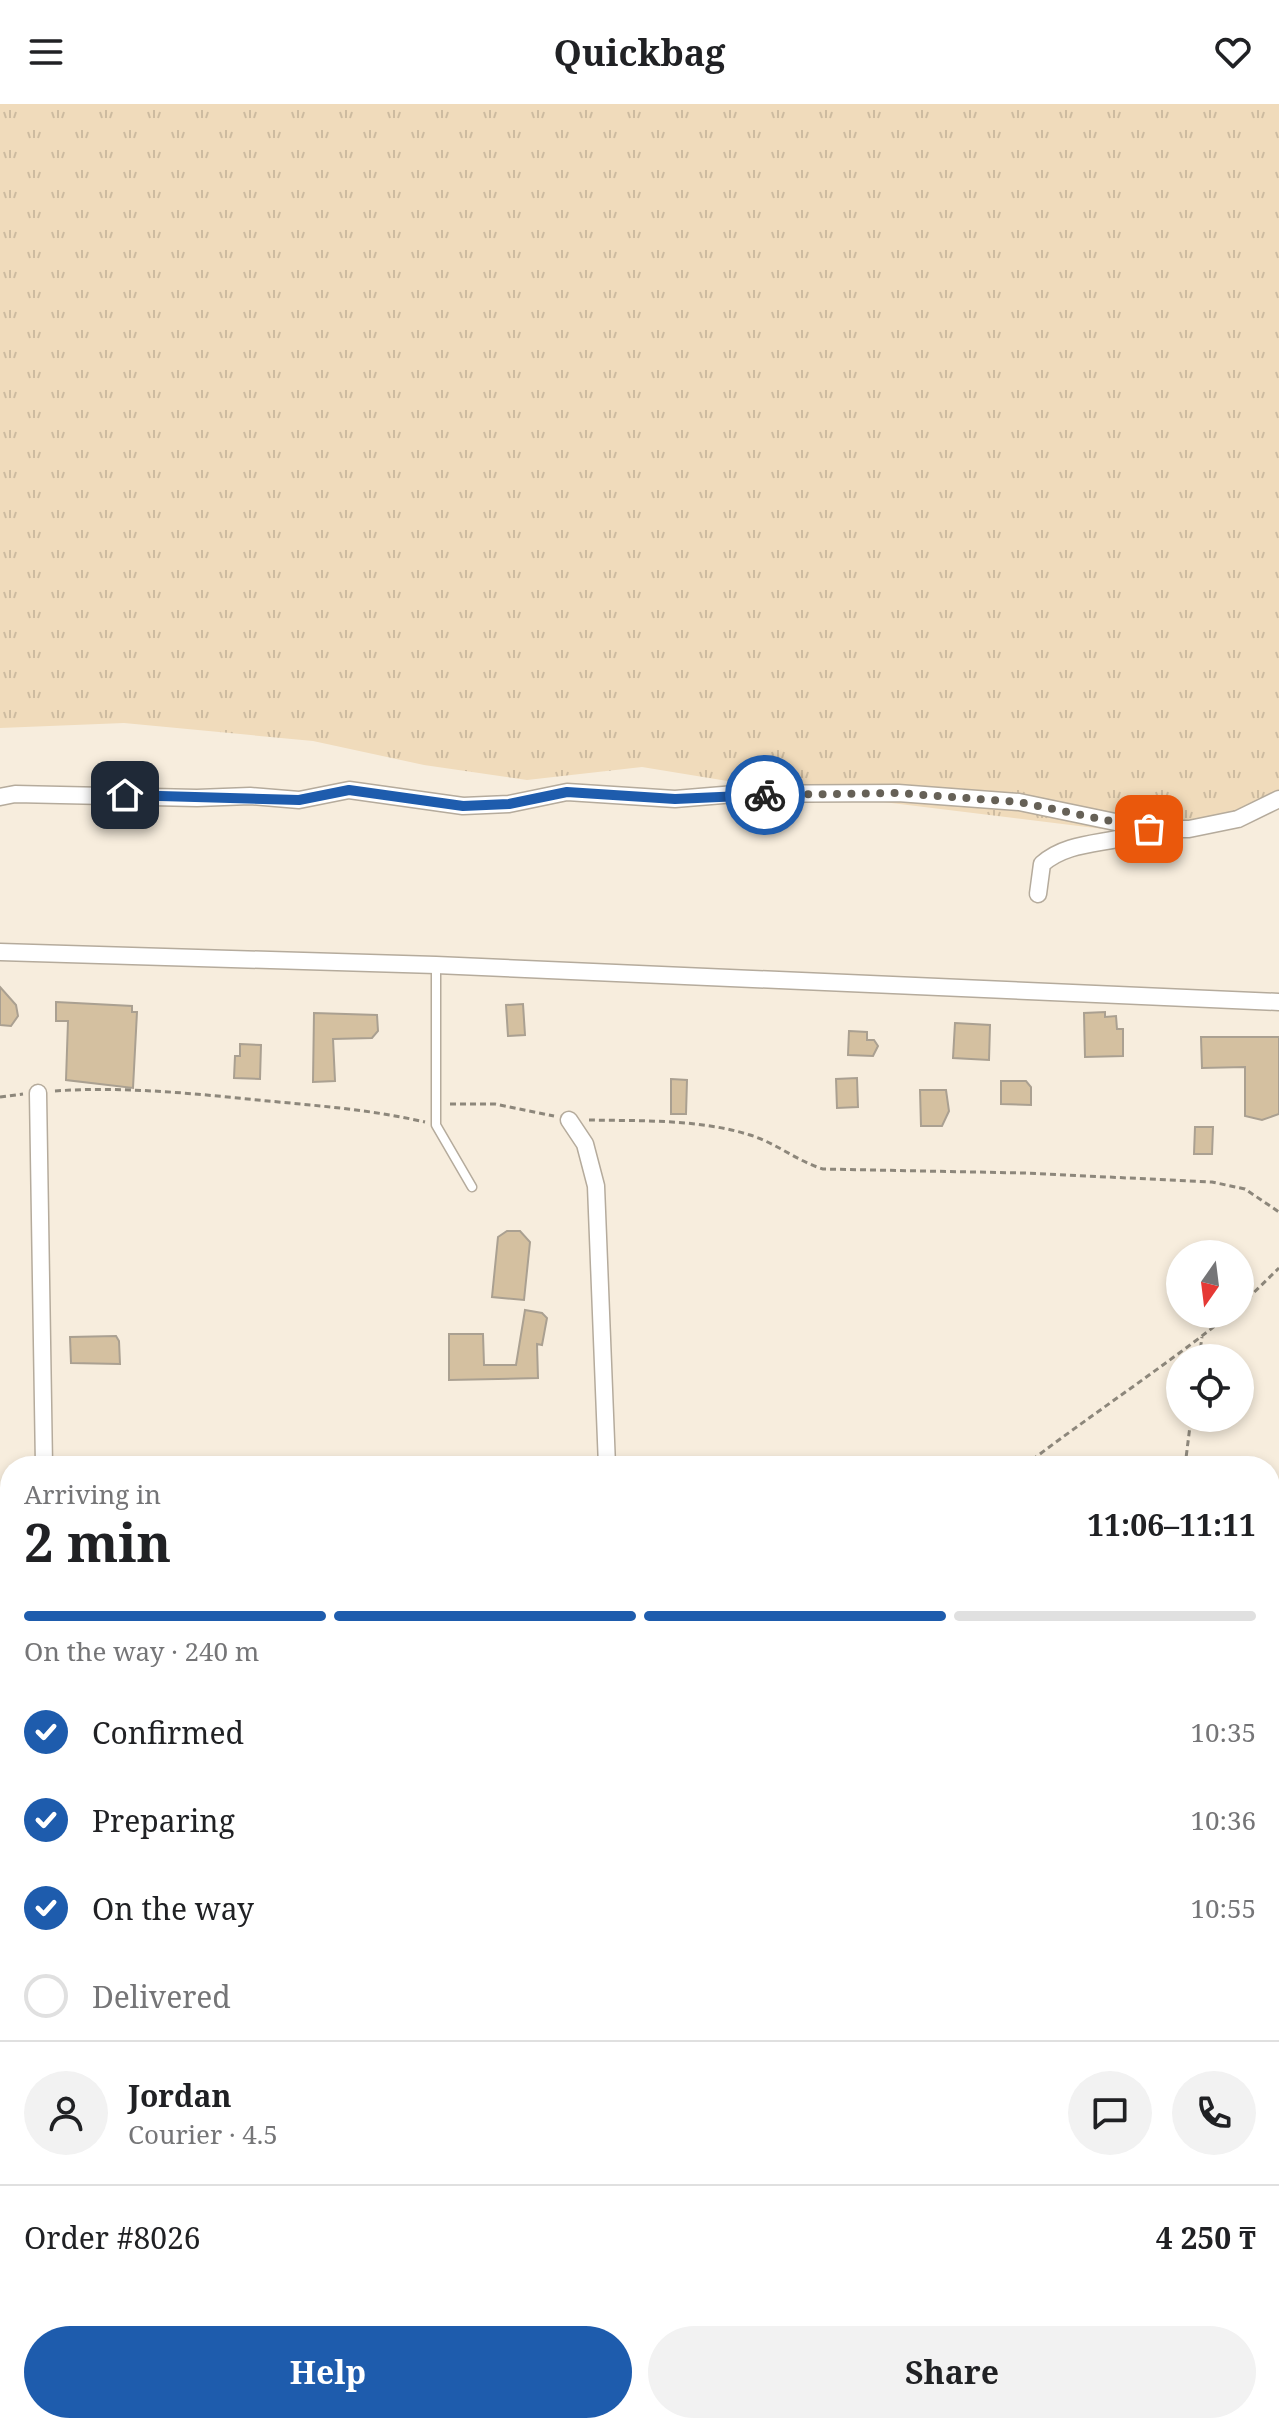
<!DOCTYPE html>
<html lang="en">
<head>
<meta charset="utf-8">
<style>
	body { margin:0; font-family:"Noto Serif",serif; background:#f2f2f2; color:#202124; height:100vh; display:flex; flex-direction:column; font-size:30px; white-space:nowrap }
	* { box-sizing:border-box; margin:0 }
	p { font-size:26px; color:#757577 }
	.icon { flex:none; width:44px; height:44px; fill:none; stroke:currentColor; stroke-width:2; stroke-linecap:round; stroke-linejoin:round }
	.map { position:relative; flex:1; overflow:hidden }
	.drawer { position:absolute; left:0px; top:1352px; width:1280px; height:978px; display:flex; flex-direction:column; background:#fff; border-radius:32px 32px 0 0; box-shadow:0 4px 12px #0003 }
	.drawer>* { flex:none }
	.needle { width:52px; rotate:194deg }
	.controls { position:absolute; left:1166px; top:1136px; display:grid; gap:16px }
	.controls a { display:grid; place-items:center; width:88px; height:88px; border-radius:50%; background:#fff; box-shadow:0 4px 12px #0003; font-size:40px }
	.pin { position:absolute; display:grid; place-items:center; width:68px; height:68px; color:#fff; margin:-34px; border-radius:16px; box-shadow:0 4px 12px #0006 }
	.courier { position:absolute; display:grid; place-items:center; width:80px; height:80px; margin:-40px; border:6px solid #1e5cad; border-radius:50%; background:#fff; color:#222; box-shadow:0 2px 10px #0007 }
	.summary em { font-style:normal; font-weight:700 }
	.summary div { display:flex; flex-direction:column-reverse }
	.summary { display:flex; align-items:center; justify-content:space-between; height:136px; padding:0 24px }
	h1 { font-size:52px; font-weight:700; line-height:60px }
	.bar { display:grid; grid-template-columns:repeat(4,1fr); gap:12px 8px; align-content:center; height:96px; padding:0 24px }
	.bar i { height:10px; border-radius:6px; background:#e0e0e0 }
	.bar .active { background:#1e5cad }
	.bar p { grid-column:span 4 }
	.line { display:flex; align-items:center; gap:20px; padding:0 24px; border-top:2px solid #e0e0e0 }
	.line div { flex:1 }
	.round { display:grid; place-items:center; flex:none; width:84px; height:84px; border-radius:42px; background:#f2f2f2 }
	ol { padding:0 24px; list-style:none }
	li { display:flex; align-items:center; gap:24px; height:88px }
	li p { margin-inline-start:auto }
	li .icon { padding:8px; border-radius:50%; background:#1e5cad; color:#fff; stroke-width:4 }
	li:last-child { color:#757577 }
	li i { width:44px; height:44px; border:4px solid #e0e0e0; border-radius:50% }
	.cta { display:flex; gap:16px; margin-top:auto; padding:16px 24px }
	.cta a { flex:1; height:92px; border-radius:48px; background:#1e5cad; color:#fff; font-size:32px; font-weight:700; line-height:92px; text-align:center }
	.cta a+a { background:#f2f2f2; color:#202124 }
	header { display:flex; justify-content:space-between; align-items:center; height:104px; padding:0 24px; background:#fff; font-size:36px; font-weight:700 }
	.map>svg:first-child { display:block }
</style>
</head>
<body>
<header><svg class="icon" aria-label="menu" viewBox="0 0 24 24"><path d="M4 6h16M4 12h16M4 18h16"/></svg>Quickbag<svg class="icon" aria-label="heart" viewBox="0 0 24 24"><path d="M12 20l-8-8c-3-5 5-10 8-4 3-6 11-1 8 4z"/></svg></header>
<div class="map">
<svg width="1279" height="2329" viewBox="0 0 1279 2329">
	<defs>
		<pattern id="grass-tufts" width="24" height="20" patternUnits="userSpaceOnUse" patternTransform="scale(2)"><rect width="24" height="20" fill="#f0dbbb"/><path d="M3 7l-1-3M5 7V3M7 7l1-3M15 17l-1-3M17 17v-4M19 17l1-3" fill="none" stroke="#cdbba0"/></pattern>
	</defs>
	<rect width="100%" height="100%" fill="#f7eddd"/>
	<polygon fill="url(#grass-tufts)" points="0,0 1279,0 1279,690 1251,705 1173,728 1103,725 777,685 642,663 527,676 424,661 313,637 124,619 0,624"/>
	<g fill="#d4c0a0" stroke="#aaa091" stroke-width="2">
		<polygon points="0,883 16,901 18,912 11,922 0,921"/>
		<polygon points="56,898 132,902 132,908 137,908 133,984 66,976 68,917 56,917"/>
		<polygon points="523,900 525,931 508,932 506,901"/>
		<polygon points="1105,908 1105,913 1116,912 1117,925 1123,925 1123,952 1085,953 1084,909"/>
		<polygon points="314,909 377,911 378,927 372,934 333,935 335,977 313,978"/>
		<polygon points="955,919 990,921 989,956 953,954"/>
		<polygon points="849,927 867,928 867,936 874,936 878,942 873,952 848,951"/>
		<polygon points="1201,933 1279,933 1279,1010 1262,1016 1245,1012 1245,963 1202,964"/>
		<polygon points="240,940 261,941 260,975 234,974 235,952 240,952"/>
		<polygon points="857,974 858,1003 837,1004 836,975"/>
		<polygon points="671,975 687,976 686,1010 671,1010"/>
		<polygon points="1001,977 1026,977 1031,983 1031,1001 1001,1000"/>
		<polygon points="920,986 946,986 949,1007 942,1022 921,1022"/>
		<polygon points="1195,1023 1213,1023 1212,1050 1194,1050"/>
		<polygon points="507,1127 520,1127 530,1138 524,1196 492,1193 498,1133"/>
		<polygon points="525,1206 542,1209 547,1214 542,1241 537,1240 538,1274 449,1276 449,1230 483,1230 484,1261 516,1261"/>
		<polygon points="116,1232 119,1237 120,1260 71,1259 70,1233"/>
	</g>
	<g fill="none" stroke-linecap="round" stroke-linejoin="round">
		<defs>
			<polyline id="lane" points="436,862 436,1021 472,1083"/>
			<g id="street">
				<polyline points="0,693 15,690 197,694 250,692 299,696 349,686 463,702 509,700 567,688 675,695 735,690 898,689 1019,698 1149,725 1189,725 1238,715 1279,695"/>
				<path d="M1038,790L1042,760C1071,734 1115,742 1149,725"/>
				<polyline points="0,848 436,861 1279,898"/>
				<polyline points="38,989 44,1362"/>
				<polyline points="569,1016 585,1040 596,1082 607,1362"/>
				<polyline points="0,1997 10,1999"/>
				<polyline points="1270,2213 1279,2214"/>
			</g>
		</defs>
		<use href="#lane" stroke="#b5ab9c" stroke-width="11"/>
		<use href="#street" stroke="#b5ab9c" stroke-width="19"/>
		<g stroke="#8d877b" stroke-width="3" stroke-dasharray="6 4" stroke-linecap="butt">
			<path d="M55,987C125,982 198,990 268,997C321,1002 373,1006 425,1018"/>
			<polyline points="0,993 23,990"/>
			<polyline points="450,1000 495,1000 554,1012"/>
			<path d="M589,1016C642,1017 699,1015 750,1031C776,1039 797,1057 823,1065L1024,1069L1212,1078L1245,1085L1279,1108"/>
			<polyline points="1240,1202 1279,1164"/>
			<polyline points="1199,1254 1202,1233"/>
			<path d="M1024,1362C1092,1310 1164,1263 1230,1210"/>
			<polyline points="1185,1362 1191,1314"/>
			<polyline points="593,2320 601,2329"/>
			<polyline points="635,2329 637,2320"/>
		</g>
		<use href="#lane" stroke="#fff" stroke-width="8"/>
		<use href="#street" stroke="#fff" stroke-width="16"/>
	</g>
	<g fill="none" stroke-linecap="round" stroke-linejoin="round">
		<polyline stroke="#666157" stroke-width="8" stroke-dasharray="0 14.4" points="765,691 898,689 1019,698 1149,725"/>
		<polyline stroke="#1e5cad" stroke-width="10" points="125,691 299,696 349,686 463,702 509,700 567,688 675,695 765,691"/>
	</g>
</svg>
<div class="controls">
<a><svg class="needle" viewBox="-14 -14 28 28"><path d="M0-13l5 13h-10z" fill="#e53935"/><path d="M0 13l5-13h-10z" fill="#757577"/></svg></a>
<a><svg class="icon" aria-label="locate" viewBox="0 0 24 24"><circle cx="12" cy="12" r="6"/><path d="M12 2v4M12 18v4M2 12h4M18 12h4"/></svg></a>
</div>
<div class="pin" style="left:1149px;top:725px;background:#ea580c"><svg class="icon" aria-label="bag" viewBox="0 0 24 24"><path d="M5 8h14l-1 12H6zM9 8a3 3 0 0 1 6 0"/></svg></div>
<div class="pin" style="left:125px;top:691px;background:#1f2937"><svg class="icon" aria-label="home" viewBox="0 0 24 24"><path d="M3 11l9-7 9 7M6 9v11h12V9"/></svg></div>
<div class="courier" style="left:765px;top:691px"><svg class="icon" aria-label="bike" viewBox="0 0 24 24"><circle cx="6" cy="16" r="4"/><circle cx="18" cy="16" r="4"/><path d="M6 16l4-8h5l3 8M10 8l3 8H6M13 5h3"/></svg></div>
<section class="drawer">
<div class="summary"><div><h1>2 min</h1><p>Arriving in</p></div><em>11:06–11:11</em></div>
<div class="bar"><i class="active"></i><i class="active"></i><i class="active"></i><i></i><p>On the way · 240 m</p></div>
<ol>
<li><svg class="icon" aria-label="check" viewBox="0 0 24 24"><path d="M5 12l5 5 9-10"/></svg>Confirmed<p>10:35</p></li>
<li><svg class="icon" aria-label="check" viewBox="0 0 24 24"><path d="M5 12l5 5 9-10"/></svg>Preparing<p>10:36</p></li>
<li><svg class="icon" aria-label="check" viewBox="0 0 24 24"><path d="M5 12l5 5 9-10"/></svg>On the way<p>10:55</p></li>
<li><i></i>Delivered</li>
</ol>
<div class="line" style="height:144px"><a class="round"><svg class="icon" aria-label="person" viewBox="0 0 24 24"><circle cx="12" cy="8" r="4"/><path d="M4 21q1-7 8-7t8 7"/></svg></a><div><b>Jordan</b><p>Courier · 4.5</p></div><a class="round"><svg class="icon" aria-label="chat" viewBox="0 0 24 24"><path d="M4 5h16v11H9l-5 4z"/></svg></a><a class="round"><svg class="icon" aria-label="phone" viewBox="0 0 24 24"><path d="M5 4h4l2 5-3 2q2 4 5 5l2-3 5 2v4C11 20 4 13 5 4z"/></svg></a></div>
<div class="line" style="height:104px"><div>Order #8026</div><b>4 250 ₸</b></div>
<div class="cta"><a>Help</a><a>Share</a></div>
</section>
</div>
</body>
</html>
